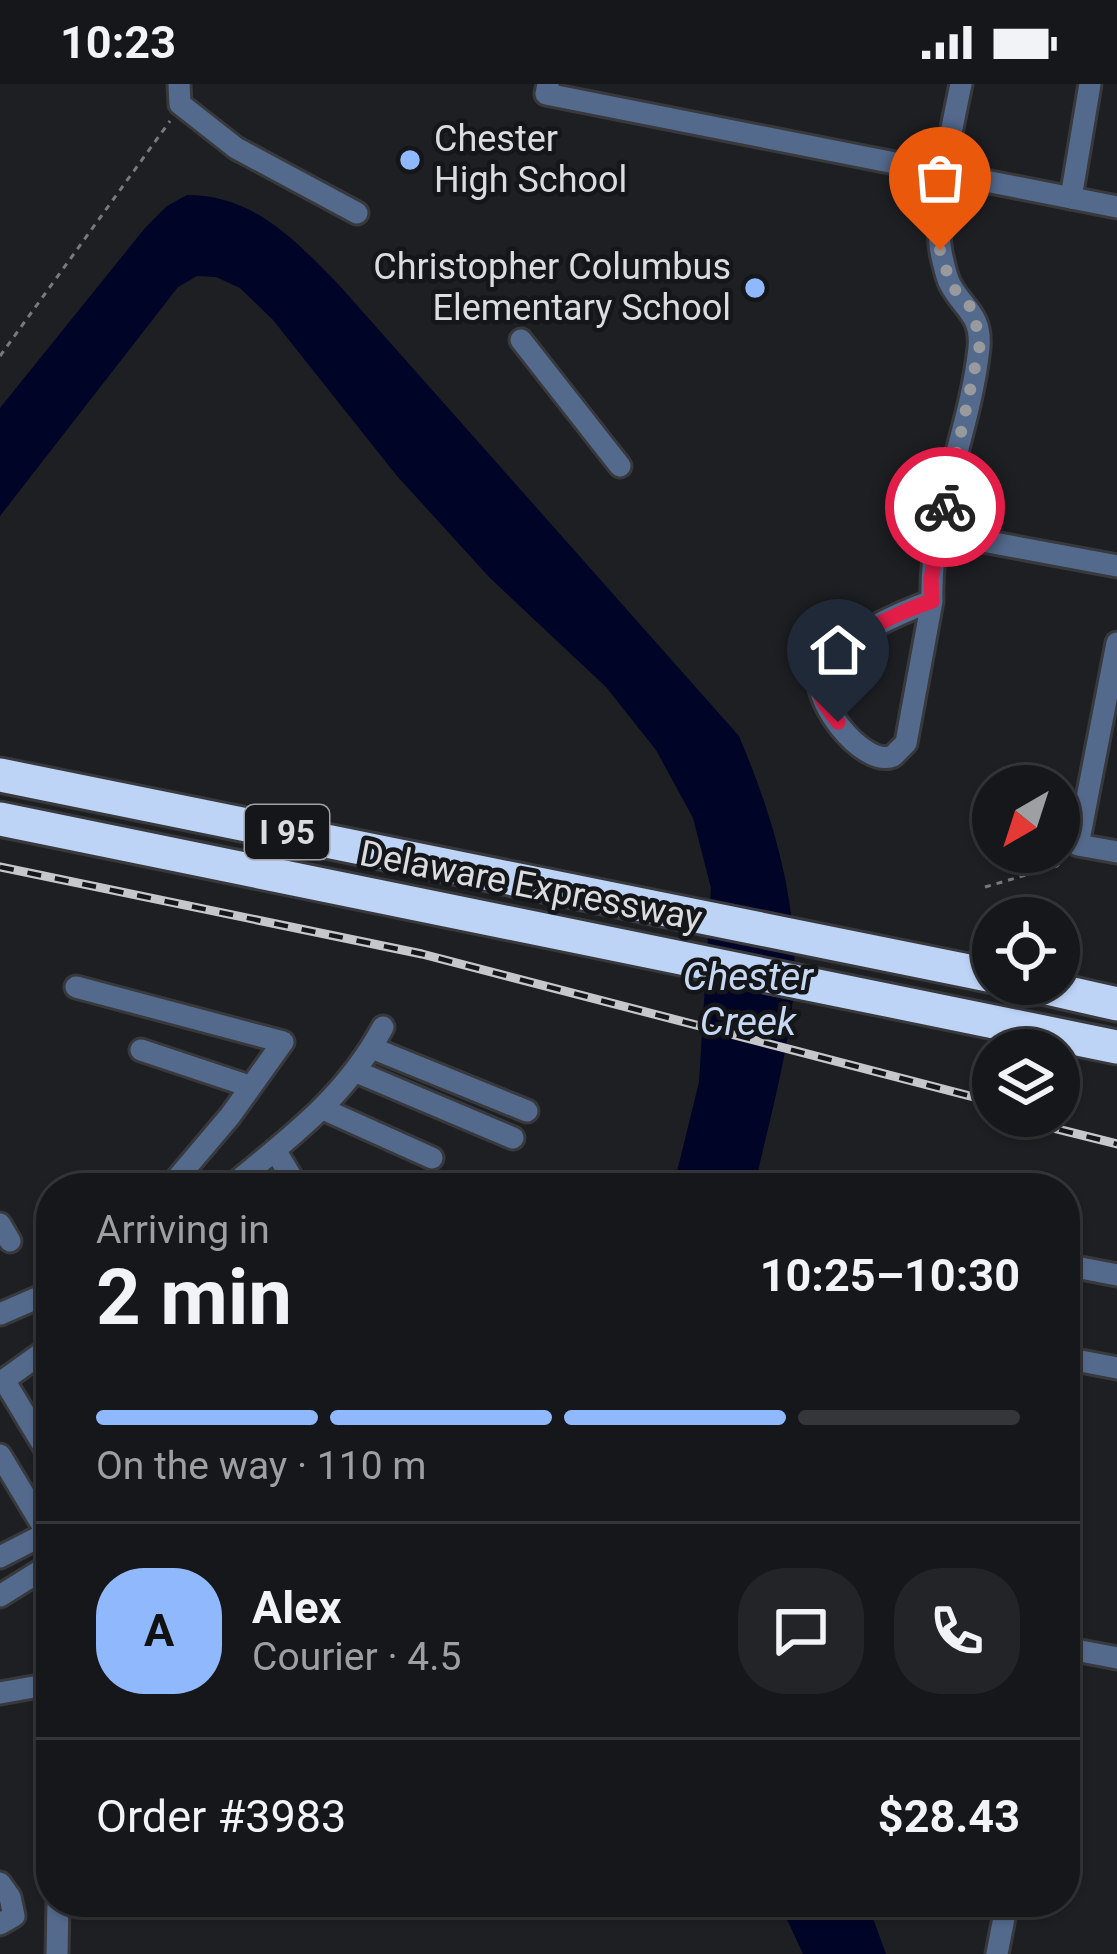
<!DOCTYPE html>
<html lang="en">
<head>
<meta charset="utf-8">
<style>
	body { margin:0; font-family:Roboto,sans-serif; background:#232427; color:#f1f3f6; height:100vh; display:flex; flex-direction:column; font-size:45px; white-space:nowrap }
	* { box-sizing:border-box; margin:0 }
	p { font-size:39px; color:#9e9fa2 }
	.icon { flex:none; width:66px; height:66px; fill:none; stroke:currentColor; stroke-width:2; stroke-linecap:round; stroke-linejoin:round }
	.map { position:relative; flex:1; overflow:hidden }
	.drawer { position:absolute; left:36px; top:1089px; width:1044px; height:744px; display:flex; flex-direction:column; background:#16171a; border-radius:48px; box-shadow:0 3px 9px #0004,0 0 0 3px #353639 }
	.drawer>* { flex:none }
	.needle { width:78px; rotate:219deg }
	.controls { position:absolute; left:972px; top:681px; display:grid; gap:24px }
	.controls a { display:grid; place-items:center; width:108px; height:108px; border-radius:50%; background:#16171a; box-shadow:0 3px 9px #0004,0 0 0 3px #353639; font-size:60px }
	.pin { position:absolute; display:grid; place-items:center; width:102px; height:102px; color:#fff; margin:-123px -51px; border-radius:50% 50% 50% 0; rotate:-45deg; box-shadow:0 0 12px #0007 }
	.pin .icon { rotate:45deg }
	.courier { position:absolute; display:grid; place-items:center; width:120px; height:120px; margin:-60px; border:9px solid #e11d48; border-radius:50%; background:#fff; color:#222; box-shadow:0 3px 15px #0007 }
	.headline em { font-style:normal; font-weight:700 }
	.headline div { display:flex; flex-direction:column-reverse }
	.headline { display:flex; align-items:center; justify-content:space-between; height:204px; padding:0 60px }
	h1 { font-size:78px; font-weight:700; line-height:90px }
	.bar { display:grid; grid-template-columns:repeat(4,1fr); gap:18px 12px; align-content:center; height:144px; padding:0 60px }
	.bar i { height:15px; border-radius:9px; background:#353639 }
	.bar .selected { background:#8fb8fd }
	.bar p { grid-column:span 4 }
	.line { display:flex; align-items:center; gap:30px; padding:0 60px; border-top:3px solid #353639 }
	.line div { flex:1 }
	.round { display:grid; place-items:center; flex:none; width:126px; height:126px; border-radius:48px; background:#232427 }
	.status { display:flex; justify-content:space-between; align-items:center; height:84px; padding:0 60px; background:#16171a; direction:ltr }
	.status svg { height:33px; fill:currentColor }
	.map>svg:first-child { display:block }
</style>
</head>
<body>
<div class="status"><b>10:23</b><svg viewBox="0 0 49 12"><path d="M0 12V9h3v3zM5 12V6h3v6zM10 12V3h3v9zM15 12V0h3v12zM26 1h20v11H26zM47 4h2v5h-2z"/></svg></div>
<div class="map">
<svg width="1117" height="1870" viewBox="0 0 1117 1870">
	<rect width="100%" height="100%" fill="#1d1f23"/>
	<g fill="#000427">
		<path d="M187,111C254,111 295,156 339,201L739,652C775,737 805,837 791,931C783,989 767,1047 754,1104H673L699,998L711,804L693,734L656,666L606,603L490,494L397,392L273,236L240,204L216,193L197,192L178,203L0,432V324L145,144L167,122Z"/>
		<polygon points="779,1818 867,1818 886,1870 803,1870"/>
	</g>
	<g fill="none" stroke-linecap="round" stroke-linejoin="round">
		<defs>
			<g id="minor">
				<polyline points="179,0 180,20 236,64 357,129"/>
				<polyline points="548,0 546,10 1117,123"/>
				<polyline points="1071,114 1090,0"/>
				<polyline points="521,256 620,382"/>
				<polyline points="940,449 1117,482"/>
				<path d="M932,517L906,659C905,660 894,671 893,672C863,685 806,611 821,583C835,557 904,527 932,517C929,432 970,349 979,264C982,230 963,225 950,200C946,192 944,181 942,173C932,131 952,44 961,0"/>
				<polyline points="1117,559 1078,761 1117,768"/>
				<polyline points="76,903 283,958 230,1032 169,1104"/>
				<polyline points="372,964 527,1027"/>
				<polyline points="141,966 249,1002"/>
				<polyline points="357,988 513,1054"/>
				<polyline points="323,1025 432,1074"/>
				<polyline points="275,1066 298,1104"/>
				<path d="M229,1104C290,1053 345,1014 383,943"/>
				<polyline points="0,1140 10,1157"/>
				<polyline points="1065,1181 1117,1191"/>
				<polyline points="0,1230 51,1208"/>
				<polyline points="1065,1274 1117,1284"/>
				<polyline points="4,1296 51,1374"/>
				<polyline points="0,1299 43,1268 51,1282"/>
				<polyline points="0,1371 47,1449 0,1473"/>
				<polyline points="0,1512 51,1480"/>
				<polyline points="1065,1564 1117,1574"/>
				<polyline points="0,1609 51,1600"/>
				<polyline points="0,1799 10,1813 14,1832 0,1840"/>
				<polyline points="57,1870 58,1818"/>
				<polyline points="997,1870 1007,1818"/>
			</g>
			<g id="highway">
				<polyline points="0,691 993,892"/>
				<polyline points="0,735 1117,963"/>
				<polyline points="1029,900 1117,920"/>
			</g>
		</defs>
		<use href="#minor" stroke="#38393d" stroke-width="27"/>
		<use href="#highway" stroke="#38393d" stroke-width="39"/>
		<g stroke="#77797c" stroke-width="3" stroke-dasharray="6 6" stroke-linecap="butt">
			<polyline points="0,272 170,37"/>
			<polyline points="985,803 1057,782 1064,775"/>
		</g>
		<use href="#minor" stroke="#546a8d" stroke-width="21"/>
		<use href="#highway" stroke="#bed4f7" stroke-width="33"/>
		<defs>
			<g id="rail">
				<polyline points="0,783 422,870 993,1018"/>
				<polyline points="1005,1032 1117,1060"/>
			</g>
		</defs>
		<use href="#rail" stroke="#c6c7ca" stroke-width="9"/>
		<use href="#rail" stroke="#14161a" stroke-width="4.5" stroke-dasharray="14" stroke-linecap="butt"/>
	</g>
	<g fill="none" stroke-linecap="round" stroke-linejoin="round">
		<polyline stroke="#989a9d" stroke-width="12" stroke-dasharray="0 21.6" points="940,166 951,201 973,226 980,260 945,423"/>
		<path stroke="#e11d48" stroke-width="15" d="M838,638C828,625 817,612 817,596C818,563 904,526 932,517L931,495L945,423"/>
	</g>
	<g fill="#8fb8fd" stroke="#14161a" stroke-width="4.5">
		<circle cx="410" cy="76" r="12"/>
		<circle cx="755" cy="204" r="12"/>
	</g>
	<g text-anchor="middle" dominant-baseline="central" stroke-width="9" stroke-linejoin="round" paint-order="stroke">
		<rect fill="#14161a" stroke="#9fa1a4" stroke-width="3" x="245" y="721" width="84" height="54" rx="9"/>
		<g font-size="33" font-weight="bold" fill="#dbdcdf">
			<text x="287" y="748">I 95</text>
		</g>
		<g font-size="36" fill="#dbdcdf" stroke="#14161a" text-anchor="start">
			<text x="434" y="55">Chester<tspan x="434" dy="41">High School</tspan></text>
			<text x="731" y="183" text-anchor="end">Christopher Columbus<tspan x="731" dy="41">Elementary School</tspan></text>
		</g>
		<g font-size="36" fill="#dbdcdf" stroke="#14161a">
			<text transform="translate(531 802) rotate(11)">Delaware Expressway</text>
		</g>
		<g font-size="39" font-style="italic" fill="#c7d8f3" stroke="#14161a">
			<text x="748" y="893">Chester<tspan x="748" dy="45">Creek</tspan></text>
		</g>
	</g>
</svg>
<div class="controls">
<a><svg class="needle" viewBox="-14 -14 28 28"><path d="M0-13l5 13h-10z" fill="#e53935"/><path d="M0 13l5-13h-10z" fill="#9e9fa2"/></svg></a>
<a><svg class="icon" aria-label="locate" viewBox="0 0 24 24"><circle cx="12" cy="12" r="6"/><path d="M12 2v4M12 18v4M2 12h4M18 12h4"/></svg></a>
<a><svg class="icon" aria-label="layers" viewBox="0 0 24 24"><path d="M12 4l9 5-9 5-9-5zM3 14l9 5 9-5"/></svg></a>
</div>
<div class="pin" style="left:940px;top:166px;background:#ea580c"><svg class="icon" aria-label="bag" viewBox="0 0 24 24"><path d="M5 8h14l-1 12H6zM9 8a3 3 0 0 1 6 0"/></svg></div>
<div class="pin" style="left:838px;top:638px;background:#1f2937"><svg class="icon" aria-label="home" viewBox="0 0 24 24"><path d="M3 11l9-7 9 7M6 9v11h12V9"/></svg></div>
<div class="courier" style="left:945px;top:423px"><svg class="icon" aria-label="bike" viewBox="0 0 24 24"><circle cx="6" cy="16" r="4"/><circle cx="18" cy="16" r="4"/><path d="M6 16l4-8h5l3 8M10 8l3 8H6M13 5h3"/></svg></div>
<section class="drawer">
<div class="headline"><div><h1>2 min</h1><p>Arriving in</p></div><em>10:25–10:30</em></div>
<div class="bar"><i class="selected"></i><i class="selected"></i><i class="selected"></i><i></i><p>On the way · 110 m</p></div>
<div class="line" style="height:216px"><b class="round" style="background:#8fb8fd;color:#111">A</b><div><b>Alex</b><p>Courier · 4.5</p></div><a class="round"><svg class="icon" aria-label="chat" viewBox="0 0 24 24"><path d="M4 5h16v11H9l-5 4z"/></svg></a><a class="round"><svg class="icon" aria-label="phone" viewBox="0 0 24 24"><path d="M5 4h4l2 5-3 2q2 4 5 5l2-3 5 2v4C11 20 4 13 5 4z"/></svg></a></div>
<div class="line" style="height:156px"><div>Order #3983</div><b>$28.43</b></div>
</section>
</div>
</body>
</html>
